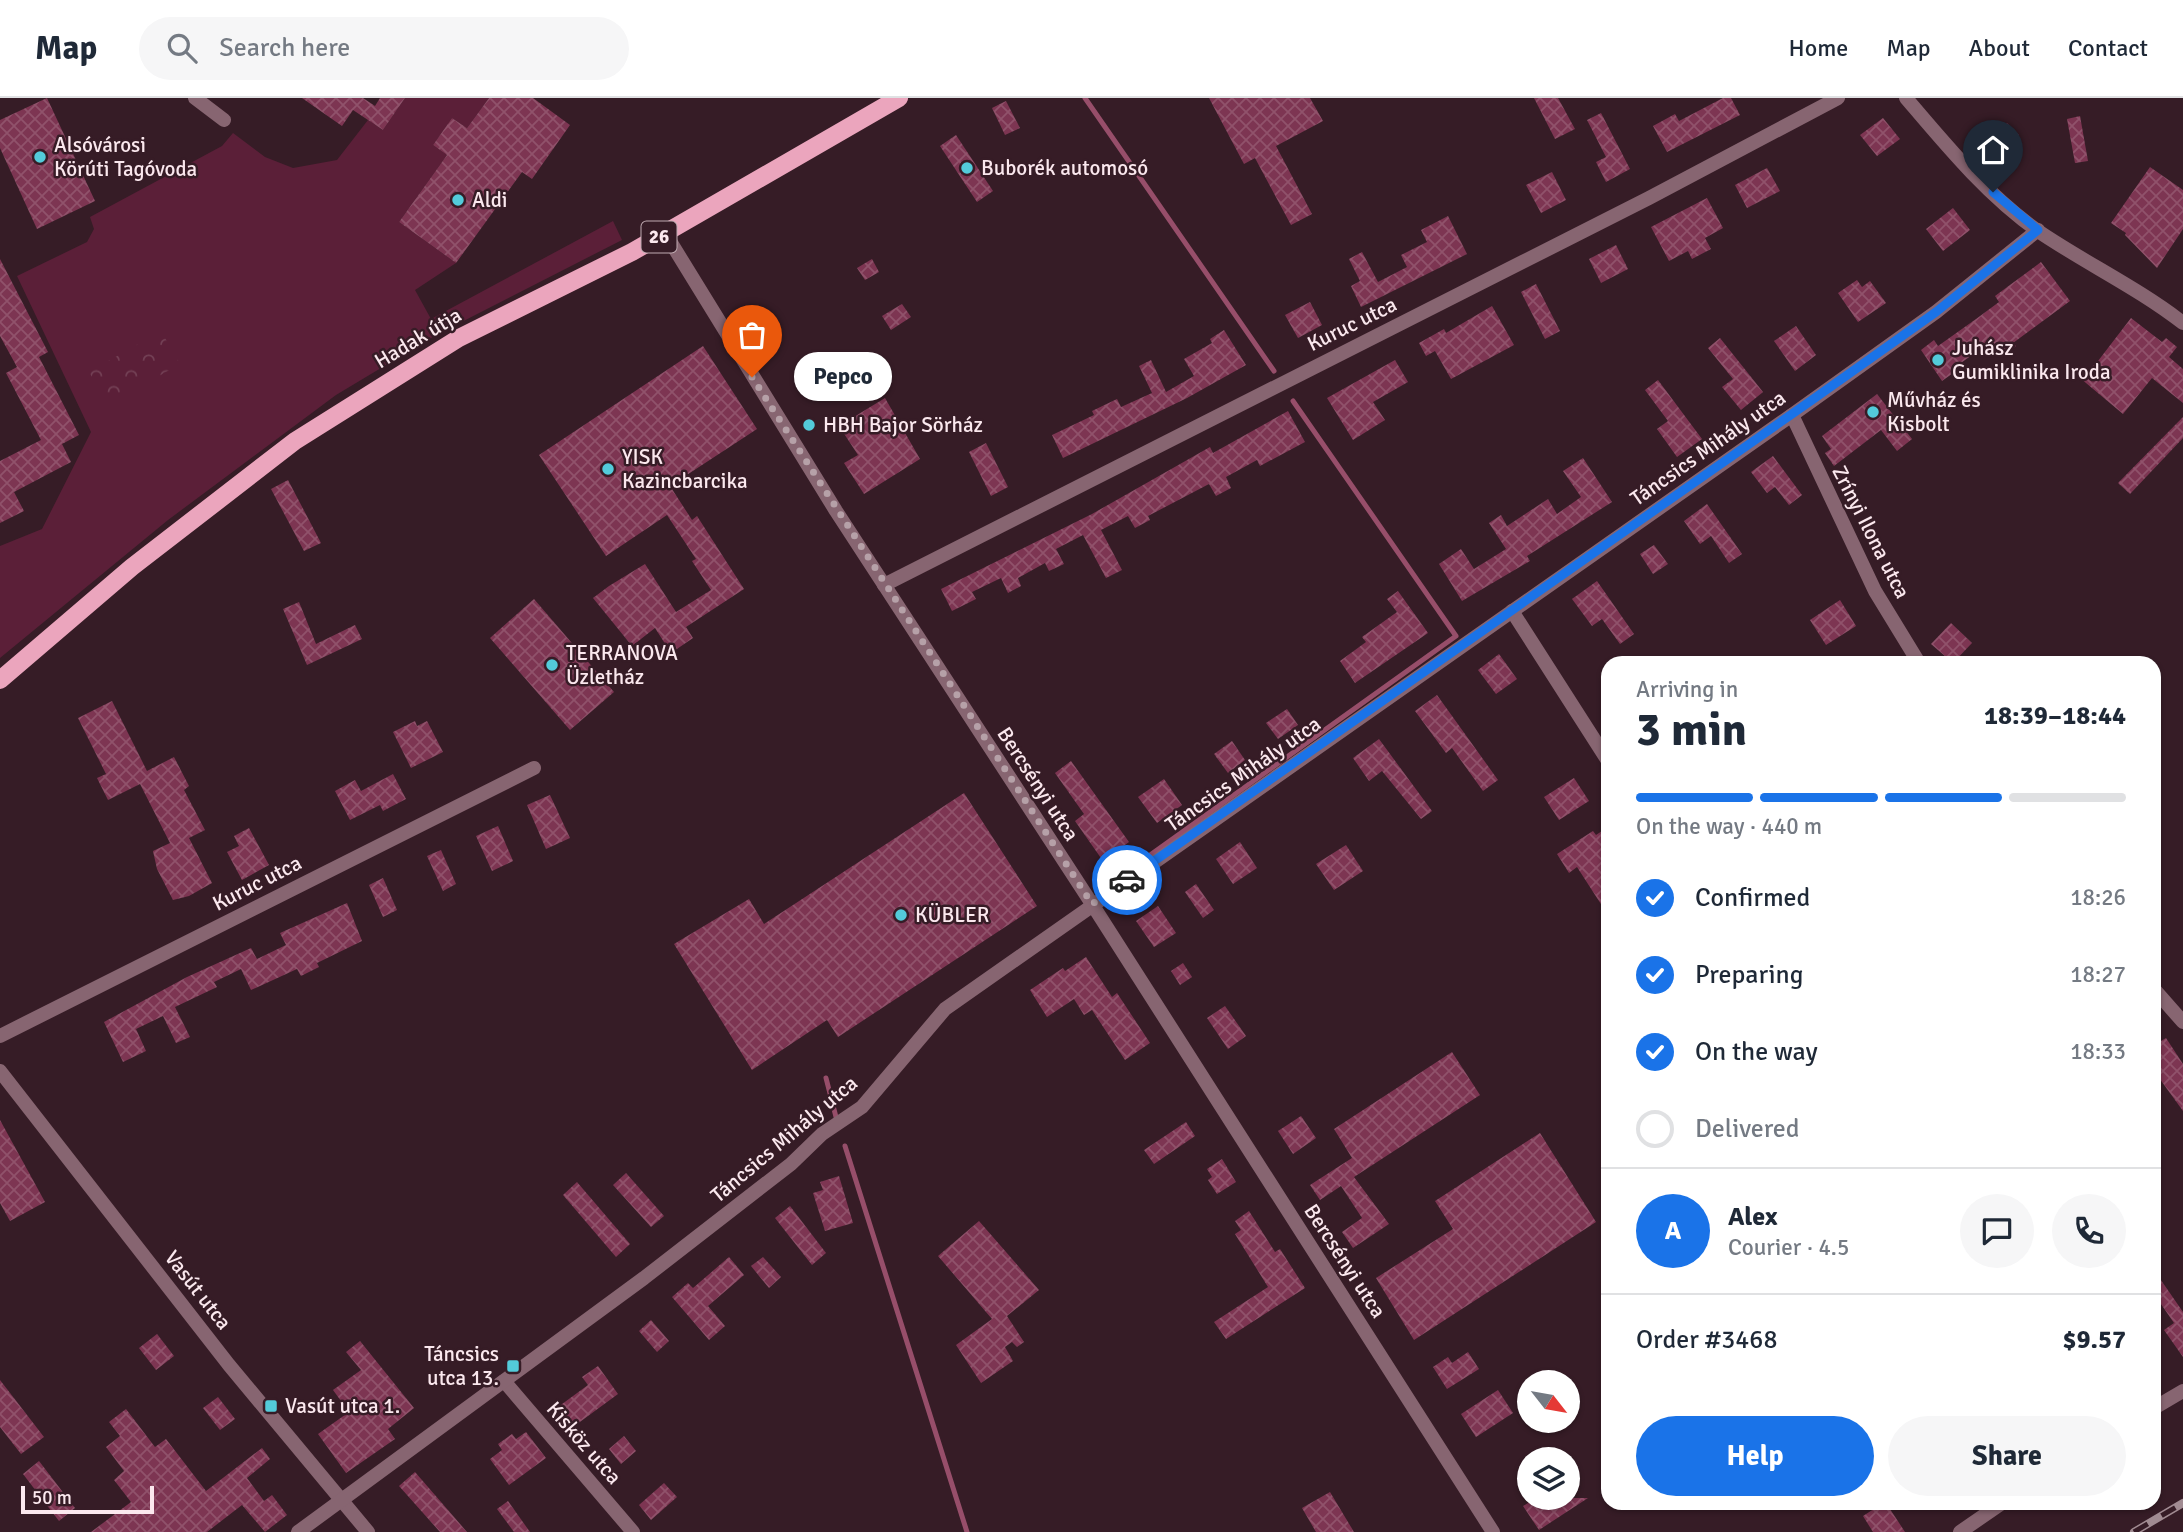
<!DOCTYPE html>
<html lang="en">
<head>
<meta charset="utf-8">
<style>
	body { margin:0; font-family:Signika,sans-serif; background:#f6f6f7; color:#1f2937; height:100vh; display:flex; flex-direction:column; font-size:26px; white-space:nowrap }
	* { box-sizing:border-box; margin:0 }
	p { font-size:23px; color:#747a83 }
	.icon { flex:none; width:38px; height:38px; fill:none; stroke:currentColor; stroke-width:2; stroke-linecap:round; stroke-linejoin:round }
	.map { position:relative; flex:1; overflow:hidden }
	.sheet { position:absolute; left:1601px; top:558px; width:560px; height:854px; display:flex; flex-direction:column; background:#fff; border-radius:21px; box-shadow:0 2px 5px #0004 }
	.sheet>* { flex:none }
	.needle { width:46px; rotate:121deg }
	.tools { position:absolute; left:1517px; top:1272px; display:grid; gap:14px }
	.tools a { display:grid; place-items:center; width:63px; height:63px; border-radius:50%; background:#fff; box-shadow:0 2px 5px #0004; font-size:35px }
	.scale { position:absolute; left:21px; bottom:18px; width:133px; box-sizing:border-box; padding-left:7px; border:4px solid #fbe8ee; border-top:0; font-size:19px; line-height:24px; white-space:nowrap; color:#fbe8ee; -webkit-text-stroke:5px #361c26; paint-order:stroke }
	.pin { position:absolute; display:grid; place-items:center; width:60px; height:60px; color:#fff; margin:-72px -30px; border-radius:50% 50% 50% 0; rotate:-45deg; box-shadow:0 0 7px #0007 }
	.pin .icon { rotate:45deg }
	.courier { position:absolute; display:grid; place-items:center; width:70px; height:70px; margin:-35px; border:5px solid #1a73e8; border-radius:50%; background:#fff; color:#222; box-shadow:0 2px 9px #0007 }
	.bubble { position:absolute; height:49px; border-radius:24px; background:#fff; box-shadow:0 2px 5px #0004; font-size:23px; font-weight:700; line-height:49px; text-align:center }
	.headline em { font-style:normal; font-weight:700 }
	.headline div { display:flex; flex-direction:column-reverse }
	.headline { display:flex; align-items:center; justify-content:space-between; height:119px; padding:0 35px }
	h1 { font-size:46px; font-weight:700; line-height:52px }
	.bar { display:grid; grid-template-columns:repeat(4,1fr); gap:10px 7px; align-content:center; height:84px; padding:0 35px }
	.bar i { height:9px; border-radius:5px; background:#e0e1e3 }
	.bar .selected { background:#1a73e8 }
	.bar p { grid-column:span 4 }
	.line { display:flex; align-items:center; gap:18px; padding:0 35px; border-top:2px solid #e0e1e3 }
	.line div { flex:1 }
	.round { display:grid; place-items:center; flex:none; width:74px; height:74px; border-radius:37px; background:#f6f6f7 }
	ol { padding:0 35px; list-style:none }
	li { display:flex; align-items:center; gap:21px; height:77px }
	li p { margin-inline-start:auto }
	li .icon { padding:7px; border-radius:50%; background:#1a73e8; color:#fff; stroke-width:4 }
	li:last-child { color:#747a83 }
	li i { width:38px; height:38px; border:4px solid #e0e1e3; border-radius:50% }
	.cta { display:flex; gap:14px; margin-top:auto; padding:14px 35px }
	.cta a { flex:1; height:80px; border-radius:42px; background:#1a73e8; color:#fff; font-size:28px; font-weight:700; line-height:80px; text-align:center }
	.cta a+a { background:#f6f6f7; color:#1f2937 }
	header { display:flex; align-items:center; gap:42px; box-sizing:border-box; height:98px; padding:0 35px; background:#fff; border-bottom:2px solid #e0e1e3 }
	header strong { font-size:33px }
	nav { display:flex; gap:38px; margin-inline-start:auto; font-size:24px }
	.search { width:490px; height:63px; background:#f6f6f7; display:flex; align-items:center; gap:18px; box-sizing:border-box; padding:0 24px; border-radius:38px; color:#747a83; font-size:26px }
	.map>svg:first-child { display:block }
</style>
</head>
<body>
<header>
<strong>Map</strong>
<div class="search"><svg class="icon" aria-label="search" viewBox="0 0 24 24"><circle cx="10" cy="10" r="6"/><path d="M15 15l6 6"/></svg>Search here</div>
<nav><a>Home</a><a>Map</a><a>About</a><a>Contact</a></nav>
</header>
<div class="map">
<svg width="2183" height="1434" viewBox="0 0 2183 1434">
	<defs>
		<pattern id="forest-crowns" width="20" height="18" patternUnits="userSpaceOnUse" patternTransform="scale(1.75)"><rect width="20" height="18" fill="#5b1f38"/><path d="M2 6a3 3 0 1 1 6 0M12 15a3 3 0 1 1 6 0" fill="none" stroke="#734055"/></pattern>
		<pattern id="building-cross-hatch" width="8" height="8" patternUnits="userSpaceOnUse" patternTransform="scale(1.75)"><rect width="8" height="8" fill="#7d3552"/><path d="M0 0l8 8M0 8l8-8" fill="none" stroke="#90526b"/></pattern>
	</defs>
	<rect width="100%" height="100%" fill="#361c26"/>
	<polygon fill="#5b1f38" points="405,0 489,0 467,30 452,20 433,47 447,57 399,124 456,165 415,192 431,221 613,123 622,142 436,237 336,297 168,422 0,560 0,448 42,431 91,334 17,178 87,144 94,131 90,119 222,48 233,35 265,59 293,70 337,62 368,22 383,32"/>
	<polygon fill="url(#forest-crowns)" points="161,233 180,266 108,307 89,274"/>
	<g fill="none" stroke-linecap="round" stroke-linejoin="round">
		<g stroke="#974e6a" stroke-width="5">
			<polyline points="1085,0 1274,273"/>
			<polyline points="1104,790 1456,538 1293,303"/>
			<polyline points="826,980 836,1019"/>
			<polyline points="845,1048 967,1434"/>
		</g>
	</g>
	<g fill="url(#building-cross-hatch)">
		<polygon points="47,0 95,103 37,131 0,50 0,22"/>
		<polygon points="302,0 363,0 375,8 380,0 405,0 383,32 353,12 342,28"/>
		<polygon points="489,0 533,0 570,27 532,81 522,74 456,165 399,124 447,57 433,47 452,20 467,30"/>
		<polygon points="1209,0 1310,0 1323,23 1276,48 1312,116 1291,127 1255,60 1244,66"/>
		<polygon points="1534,0 1558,0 1575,31 1555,41"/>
		<polygon points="1723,0 1731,0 1740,17 1667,54 1653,28 1675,16 1679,23"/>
		<polygon points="1006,3 1020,30 1005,37 992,10"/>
		<polygon points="1601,15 1630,71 1606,84 1596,64 1606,59 1587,22"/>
		<polygon points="2080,18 2088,63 2075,65 2067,21"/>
		<polygon points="1883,20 1900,41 1877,58 1860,37"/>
		<polygon points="2007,25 2019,37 1994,62 1982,50"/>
		<polygon points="956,37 993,93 977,104 940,48"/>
		<polygon points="2150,69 2183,92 2183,131 2157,170 2125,137 2126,135 2111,125"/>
		<polygon points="1767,70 1780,93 1747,110 1735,87"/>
		<polygon points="1552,74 1566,102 1541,115 1526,87"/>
		<polygon points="1707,100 1723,130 1705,140 1711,151 1692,161 1688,153 1669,163 1651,129"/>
		<polygon points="1953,110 1970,132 1943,153 1926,131"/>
		<polygon points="1448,118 1467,156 1361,209 1351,188 1360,183 1349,161 1362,154 1378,184 1407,169 1401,157 1427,144 1421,132"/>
		<polygon points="1616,147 1628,171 1601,185 1589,161"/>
		<polygon points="0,161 48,254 39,259 79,337 62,346 71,364 14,394 24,413 0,425 0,363 41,342 6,275 17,269 0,238"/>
		<polygon points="872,161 879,174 865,182 857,170"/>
		<polygon points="2041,164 2070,203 2013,245 2016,248 2001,259 1990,244 1954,270 1956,273 1942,283 1921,252 1934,242 1938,248 1976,221 1999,204 1995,198"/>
		<polygon points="1857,182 1862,189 1870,183 1886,205 1858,224 1838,195"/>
		<polygon points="1536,186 1560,233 1545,241 1521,194"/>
		<polygon points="1310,204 1322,227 1298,240 1285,217"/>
		<polygon points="902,206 911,219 891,232 882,218"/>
		<polygon points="1492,208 1514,247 1451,281 1435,253 1426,258 1419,245 1444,231 1446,235"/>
		<polygon points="2131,220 2162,244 2166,240 2177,249 2169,259 2183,271 2183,305 2152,280 2123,316 2080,280 2098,263"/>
		<polygon points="1796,228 1816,257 1795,273 1774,243"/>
		<polygon points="1224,232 1246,267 1187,300 1063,360 1052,337 1094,317 1092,313 1117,301 1121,309 1152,295 1139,268 1151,262 1166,294 1194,278 1184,261 1212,245 1210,241"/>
		<polygon points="1720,240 1763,294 1741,312 1722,289 1733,281 1708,250"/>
		<polygon points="703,248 757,331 670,388 692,422 697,418 744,491 686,529 693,540 671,555 655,530 632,548 593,500 609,488 645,466 676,514 711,492 692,463 696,461 667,417 606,458 539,357"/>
		<polygon points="1395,262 1408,284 1373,304 1385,322 1353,342 1327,300"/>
		<polygon points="1658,282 1702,341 1677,359 1657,331 1668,323 1645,292"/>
		<polygon points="1877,296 1912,341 1897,353 1881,332 1834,368 1825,355 1831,351 1822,338"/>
		<polygon points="885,300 920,361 864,396 844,365 858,357 839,328"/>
		<polygon points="1288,313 1305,344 1260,368 1257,362 1226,379 1231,390 1216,398 1209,386 1148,418 1150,422 1135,430 1128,418 1101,432 1122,472 1106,480 1083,437 1056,451 1064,466 1049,473 1045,465 1018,480 1021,488 1008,495 1001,480 972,494 976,501 952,513 941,491 1092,416 1210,349 1213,355"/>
		<polygon points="2183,319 2183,340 2130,396 2118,385"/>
		<polygon points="986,345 1008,389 991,398 969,354"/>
		<polygon points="1773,358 1802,397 1789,407 1775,389 1767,395 1751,374"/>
		<polygon points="1583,360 1612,404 1527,458 1530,463 1462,503 1439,466 1461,451 1474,471 1506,451 1489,425 1501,417 1507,428 1548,401 1557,416 1581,399 1563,373"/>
		<polygon points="288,382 321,445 304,453 271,391"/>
		<polygon points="1707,406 1742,456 1729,465 1711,438 1700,446 1684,423"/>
		<polygon points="1654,447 1668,466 1653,476 1640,456"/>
		<polygon points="1597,483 1634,536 1620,546 1602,521 1592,528 1572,501"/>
		<polygon points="1398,493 1428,535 1355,585 1340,563 1366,544 1362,539 1397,514 1387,501"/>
		<polygon points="534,501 614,594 570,632 490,540"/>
		<polygon points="1840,502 1856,528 1826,547 1810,522"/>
		<polygon points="299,504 316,546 355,527 362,541 307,567 283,511"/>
		<polygon points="1951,525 1972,545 1953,565 1931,546"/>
		<polygon points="1499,556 1517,581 1496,596 1478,572"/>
		<polygon points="1437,597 1498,682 1483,693 1452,650 1446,655 1415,613"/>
		<polygon points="112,603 147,673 174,659 189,688 184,692 205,732 189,740 212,785 189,798 173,802 157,771 153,753 170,745 140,686 108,702 97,680 106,676 78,620"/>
		<polygon points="1287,611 1298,627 1278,641 1266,625"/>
		<polygon points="415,623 417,628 427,623 443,654 411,670 393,634"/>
		<polygon points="1379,641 1432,713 1421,721 1382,673 1369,683 1353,660"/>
		<polygon points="1232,643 1245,662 1228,675 1214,656"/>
		<polygon points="1071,663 1129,744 1103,763 1075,723 1084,716 1055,675"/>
		<polygon points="393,676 406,701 383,713 380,707 350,722 335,693 355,682 361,693"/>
		<polygon points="1574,680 1589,703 1559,722 1544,699"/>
		<polygon points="1164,681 1182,707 1157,725 1138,699"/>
		<polygon points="964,695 1037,808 838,939 827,922 752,972 674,846 749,801 764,826"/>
		<polygon points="550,697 570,740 546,751 527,707"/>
		<polygon points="498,728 513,763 492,773 476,738"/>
		<polygon points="1608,729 1608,817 1577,769 1569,775 1557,756 1593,733 1596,737"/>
		<polygon points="249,730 269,767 242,782 227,754 239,748 234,738"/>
		<polygon points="1240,744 1257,770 1233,786 1216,761"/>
		<polygon points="1346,747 1363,773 1334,792 1316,766"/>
		<polygon points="441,752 456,786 443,793 427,758"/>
		<polygon points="383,780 397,812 383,819 369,787"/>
		<polygon points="1196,786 1214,812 1203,820 1185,794"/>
		<polygon points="347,805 362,843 317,865 319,869 301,878 297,871 251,892 241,871 214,884 217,889 175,909 190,939 176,945 163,918 136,931 146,953 123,964 104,924 187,879 251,850 257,861 286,847 280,835"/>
		<polygon points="1158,808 1176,835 1154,849 1136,823"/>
		<polygon points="1086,859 1112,899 1117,895 1150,945 1125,962 1092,912 1084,917 1074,901 1047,919 1030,892 1063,870 1065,873"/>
		<polygon points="1183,865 1192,879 1180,887 1171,873"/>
		<polygon points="1225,908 1246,938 1228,951 1207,920"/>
		<polygon points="2166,940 2183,966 2183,1013 2154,973 2154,947"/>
		<polygon points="1452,954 1480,997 1354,1079 1389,1126 1353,1150 1342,1134 1362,1120 1341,1088 1320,1102 1310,1087 1352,1060 1334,1031"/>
		<polygon points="1301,1018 1316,1040 1293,1056 1278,1033"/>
		<polygon points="0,1022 45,1104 10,1123 0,1105"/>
		<polygon points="1186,1024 1195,1038 1154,1066 1144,1052"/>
		<polygon points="1540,1035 1596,1124 1414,1242 1376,1180 1453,1131 1435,1103"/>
		<polygon points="1222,1061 1236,1084 1217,1096 1208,1082 1212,1079 1207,1071"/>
		<polygon points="626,1075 664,1118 651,1129 613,1087"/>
		<polygon points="839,1078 853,1125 825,1133 813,1095 823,1092 820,1084"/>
		<polygon points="577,1084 630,1146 616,1159 563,1097"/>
		<polygon points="790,1108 826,1155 812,1167 775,1120"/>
		<polygon points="1249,1113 1275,1154 1280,1151 1305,1190 1226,1241 1214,1224 1268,1189 1235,1136 1241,1132 1235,1123"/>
		<polygon points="979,1123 1039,1192 1007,1218 1024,1244 1017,1249 1012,1244 1005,1249 1013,1263 981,1285 956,1247 992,1221 938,1158"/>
		<polygon points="729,1159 744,1177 708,1208 725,1228 709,1242 672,1199 688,1185 693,1190"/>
		<polygon points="763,1159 781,1179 769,1190 751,1168"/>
		<polygon points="2154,1172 2183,1214 2183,1259 2164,1232 2174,1225 2154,1196"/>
		<polygon points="651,1222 669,1243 657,1254 639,1233"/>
		<polygon points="157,1236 174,1258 156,1272 139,1250"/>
		<polygon points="360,1243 414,1310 388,1331 395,1341 346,1375 318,1336 349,1314 333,1292 361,1272 346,1254"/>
		<polygon points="1468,1254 1479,1271 1447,1291 1433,1269 1448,1259 1452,1265"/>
		<polygon points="598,1268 618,1296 573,1329 558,1309 588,1287 582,1279"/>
		<polygon points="0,1282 44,1339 21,1356 0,1329"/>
		<polygon points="1498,1292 1513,1315 1476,1339 1461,1316"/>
		<polygon points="218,1299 235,1321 220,1332 203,1310"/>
		<polygon points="126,1311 155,1349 166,1341 206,1393 262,1350 270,1361 247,1380 264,1403 272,1397 287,1417 265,1434 242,1407 207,1434 91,1434 131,1404 114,1382 124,1373 106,1349 120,1338 109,1324"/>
		<polygon points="526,1334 546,1360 509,1387 490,1361 502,1352 498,1346 512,1336 516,1341"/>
		<polygon points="624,1338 636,1353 621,1366 609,1351"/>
		<polygon points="39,1363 75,1410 59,1423 23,1376"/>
		<polygon points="415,1374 467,1434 440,1434 399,1388"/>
		<polygon points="664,1385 677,1399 651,1422 639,1407"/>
		<polygon points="1330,1394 1354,1434 1316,1434 1302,1410"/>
		<polygon points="1536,1400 1543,1409 1557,1400 1588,1400 1539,1432 1523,1408"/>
		<polygon points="508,1403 530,1434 514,1434 497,1411"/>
		<polygon points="1883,1405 1886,1405 1905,1434 1873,1434 1863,1418"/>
	</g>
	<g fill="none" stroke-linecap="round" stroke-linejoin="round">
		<g stroke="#876571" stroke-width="14">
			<polyline points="195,0 224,22"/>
			<path d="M1906,0C1946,47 1987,97 2038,133C2085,165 2138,190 2183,225"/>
			<polyline points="665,135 836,413 1092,806 1493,1434"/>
			<polyline points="1792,317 1875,493 1919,565"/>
			<polyline points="884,487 1649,100 1838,0"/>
			<polyline points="1512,513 1608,663"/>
			<polyline points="2154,891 2183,924"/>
			<polyline points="0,938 534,670"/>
			<polyline points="0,973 229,1267 368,1434"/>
			<polyline points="504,1283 633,1434"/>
			<polyline points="2154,1310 2183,1293"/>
			<polyline points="298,1434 644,1180 791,1066 822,1036 862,1009 945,911 1792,317 1936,214 2038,132"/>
			<polyline points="1960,1434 2002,1405"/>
		</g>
		<polyline stroke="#eba5bd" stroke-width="18" points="0,582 132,469 295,343 459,240 632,154 899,0"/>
		<defs>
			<polyline id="rail" points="2134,1434 2183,1405"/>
		</defs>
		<use href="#rail" stroke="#a18b92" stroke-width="8"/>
		<use href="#rail" stroke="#361c26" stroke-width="5" stroke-dasharray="16" stroke-linecap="butt"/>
	</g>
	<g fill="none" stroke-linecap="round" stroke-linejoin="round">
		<polyline stroke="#b6a1a8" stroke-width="7" stroke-dasharray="0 12.6" points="752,279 1092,806 1127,782"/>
		<polyline stroke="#1a73e8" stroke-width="9" points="1127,782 1812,302 1936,214 2038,132 1993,94"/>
	</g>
	<g fill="#53cbda" stroke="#361c26" stroke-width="2.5">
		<circle cx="40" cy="59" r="7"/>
		<circle cx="967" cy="70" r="7"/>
		<circle cx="458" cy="102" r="7"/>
		<circle cx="1938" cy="262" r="7"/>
		<circle cx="1873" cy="314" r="7"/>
		<circle cx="809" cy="327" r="7"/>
		<circle cx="608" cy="371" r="7"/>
		<circle cx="552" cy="567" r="7"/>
		<circle cx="901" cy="817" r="7"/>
		<rect x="506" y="1261" width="14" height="14" rx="3.5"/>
		<rect x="264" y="1301" width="14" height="14" rx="3.5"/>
	</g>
	<g text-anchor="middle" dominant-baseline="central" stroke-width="5" stroke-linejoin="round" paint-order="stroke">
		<rect fill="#361c26" stroke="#c0abb2" stroke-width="2" x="641.5" y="123.5" width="35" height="31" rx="5"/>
		<g font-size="19" font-weight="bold" fill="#fbe8ee">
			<text x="659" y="139">26</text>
		</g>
		<g font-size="21" fill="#fbe8ee" stroke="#361c26" text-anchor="start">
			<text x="54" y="47">Alsóvárosi<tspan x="54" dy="24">Körúti Tagóvoda</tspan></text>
			<text x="981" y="70">Buborék automosó</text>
			<text x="472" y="102">Aldi</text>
			<text x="1952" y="250">Juhász<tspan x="1952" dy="24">Gumiklinika Iroda</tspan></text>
			<text x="1887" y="302">Művház és<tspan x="1887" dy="24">Kisbolt</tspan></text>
			<text x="823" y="327">HBH Bajor Sörház</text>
			<text x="622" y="359">YISK<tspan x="622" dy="24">Kazincbarcika</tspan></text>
			<text x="566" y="555">TERRANOVA<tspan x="566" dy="24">Üzletház</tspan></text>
			<text x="915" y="817">KÜBLER</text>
			<text x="499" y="1256" text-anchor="end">Táncsics<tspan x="499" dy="24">utca 13.</tspan></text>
			<text x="285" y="1308">Vasút utca 1.</text>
		</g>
		<g font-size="21" fill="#fbe8ee" stroke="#361c26">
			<text transform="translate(1352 226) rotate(-26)">Kuruc utca</text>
			<text transform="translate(418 240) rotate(-31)">Hadak útja</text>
			<text transform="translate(1708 350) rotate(-35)">Táncsics Mihály utca</text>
			<text transform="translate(1871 434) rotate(63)">Zrínyi Ilona utca</text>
			<text transform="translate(1243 676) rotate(-35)">Táncsics Mihály utca</text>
			<text transform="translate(1038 686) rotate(57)">Bercsényi utca</text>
			<text transform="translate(257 785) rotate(-27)">Kuruc utca</text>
			<text transform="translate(784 1041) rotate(-40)">Táncsics Mihály utca</text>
			<text transform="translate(1345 1163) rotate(57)">Bercsényi utca</text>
			<text transform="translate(198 1192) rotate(52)">Vasút utca</text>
			<text transform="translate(584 1345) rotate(49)">Kisköz utca</text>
		</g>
	</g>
</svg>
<div class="tools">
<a><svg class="needle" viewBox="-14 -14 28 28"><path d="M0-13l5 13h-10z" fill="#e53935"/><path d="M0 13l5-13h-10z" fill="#747a83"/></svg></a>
<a><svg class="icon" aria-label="layers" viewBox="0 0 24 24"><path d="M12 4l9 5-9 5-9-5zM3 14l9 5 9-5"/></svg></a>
</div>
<div class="scale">50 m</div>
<div class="pin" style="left:752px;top:279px;background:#ea580c"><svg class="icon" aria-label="bag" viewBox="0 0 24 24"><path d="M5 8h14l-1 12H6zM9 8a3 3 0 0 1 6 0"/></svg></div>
<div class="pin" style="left:1993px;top:94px;background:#1f2937"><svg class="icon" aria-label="home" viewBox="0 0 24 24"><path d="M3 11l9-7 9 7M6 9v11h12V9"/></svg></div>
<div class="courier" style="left:1127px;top:782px"><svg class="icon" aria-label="car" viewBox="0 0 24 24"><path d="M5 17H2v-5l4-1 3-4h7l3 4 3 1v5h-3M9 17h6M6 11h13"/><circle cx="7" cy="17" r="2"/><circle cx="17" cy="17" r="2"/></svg></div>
<div class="bubble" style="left:794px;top:254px;width:98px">Pepco</div>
<section class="sheet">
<div class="headline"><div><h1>3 min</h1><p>Arriving in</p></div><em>18:39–18:44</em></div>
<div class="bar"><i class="selected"></i><i class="selected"></i><i class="selected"></i><i></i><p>On the way · 440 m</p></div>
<ol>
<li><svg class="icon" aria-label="check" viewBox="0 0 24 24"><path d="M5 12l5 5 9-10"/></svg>Confirmed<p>18:26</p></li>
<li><svg class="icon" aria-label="check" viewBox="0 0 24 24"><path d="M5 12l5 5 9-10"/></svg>Preparing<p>18:27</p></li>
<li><svg class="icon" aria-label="check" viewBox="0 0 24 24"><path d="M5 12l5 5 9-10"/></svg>On the way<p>18:33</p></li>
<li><i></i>Delivered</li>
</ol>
<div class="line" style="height:126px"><b class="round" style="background:#1a73e8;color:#fff">A</b><div><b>Alex</b><p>Courier · 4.5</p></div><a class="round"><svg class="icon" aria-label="chat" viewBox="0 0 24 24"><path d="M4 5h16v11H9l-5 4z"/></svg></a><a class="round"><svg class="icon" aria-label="phone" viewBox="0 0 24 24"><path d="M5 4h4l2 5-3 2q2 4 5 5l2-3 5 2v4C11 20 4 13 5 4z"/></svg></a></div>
<div class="line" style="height:91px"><div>Order #3468</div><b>$9.57</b></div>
<div class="cta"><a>Help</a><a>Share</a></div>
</section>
</div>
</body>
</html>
